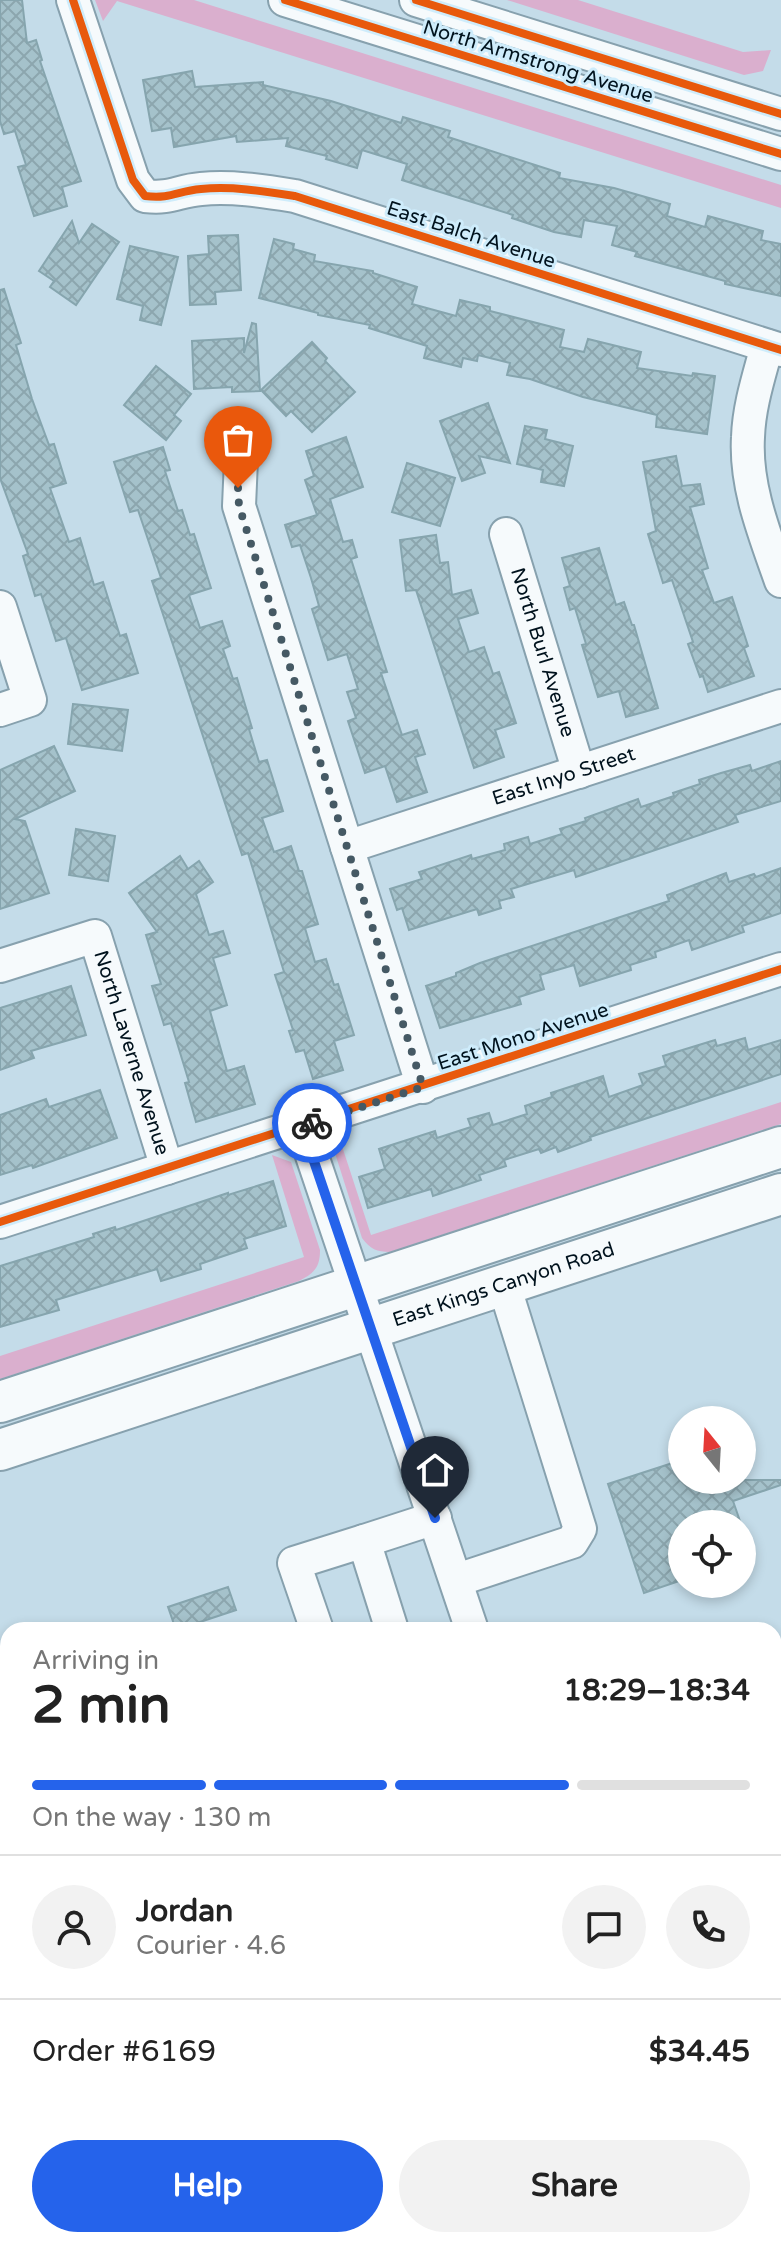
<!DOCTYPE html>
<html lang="en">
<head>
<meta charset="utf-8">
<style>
	body { margin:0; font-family:"Varela Round",sans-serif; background:#f2f2f2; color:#222; height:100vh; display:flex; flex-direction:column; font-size:30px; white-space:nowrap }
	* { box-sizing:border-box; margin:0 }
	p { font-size:26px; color:#767676 }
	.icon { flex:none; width:44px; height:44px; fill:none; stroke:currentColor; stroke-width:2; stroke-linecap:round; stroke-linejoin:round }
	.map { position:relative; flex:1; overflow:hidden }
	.sheet { position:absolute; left:0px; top:1622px; width:782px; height:626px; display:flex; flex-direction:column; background:#fff; border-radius:24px 24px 0 0; box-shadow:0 4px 12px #0003 }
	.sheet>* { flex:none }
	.needle { width:52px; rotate:342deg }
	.buttons { position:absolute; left:668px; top:1406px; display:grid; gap:16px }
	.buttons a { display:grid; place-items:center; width:88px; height:88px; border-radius:50%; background:#fff; box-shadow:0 4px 12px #0003; font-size:40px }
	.pin { position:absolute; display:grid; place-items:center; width:68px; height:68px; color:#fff; margin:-82px -34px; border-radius:50% 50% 50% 0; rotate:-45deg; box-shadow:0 0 8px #0007 }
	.pin .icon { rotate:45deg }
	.courier { position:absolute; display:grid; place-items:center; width:80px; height:80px; margin:-40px; border:6px solid #2563eb; border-radius:50%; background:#fff; color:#222; box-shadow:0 2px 10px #0007 }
	.summary em { font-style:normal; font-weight:800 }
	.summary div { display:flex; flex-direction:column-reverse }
	.summary { display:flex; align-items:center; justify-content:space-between; height:136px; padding:0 32px }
	h1 { font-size:52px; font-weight:800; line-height:60px }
	.bar { display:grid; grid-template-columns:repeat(4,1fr); gap:12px 8px; align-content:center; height:96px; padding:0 32px }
	.bar i { height:10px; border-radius:6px; background:#e0e0e0 }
	.bar .current { background:#2563eb }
	.bar p { grid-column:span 4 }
	.line { display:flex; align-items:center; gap:20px; padding:0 32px; border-top:2px solid #e0e0e0 }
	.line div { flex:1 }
	.round { display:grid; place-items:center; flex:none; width:84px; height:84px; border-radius:42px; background:#f2f2f2 }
	.cta { display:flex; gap:16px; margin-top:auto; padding:16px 32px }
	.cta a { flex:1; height:92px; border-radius:48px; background:#2563eb; color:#fff; font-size:32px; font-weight:800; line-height:92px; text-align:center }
	.cta a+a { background:#f2f2f2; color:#222 }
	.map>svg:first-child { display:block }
</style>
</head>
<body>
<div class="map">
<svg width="781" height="2247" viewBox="0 0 781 2247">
	<defs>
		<pattern id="building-cross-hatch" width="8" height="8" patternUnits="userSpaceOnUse" patternTransform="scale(2)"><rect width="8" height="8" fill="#a5c2cb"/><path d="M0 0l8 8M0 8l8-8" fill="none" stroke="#8ca6ae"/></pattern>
	</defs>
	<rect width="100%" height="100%" fill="#c4dce9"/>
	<polygon fill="#aad9f2" points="0,1651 8,1675 8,1926 0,1929"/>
	<g fill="#daafce">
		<polygon points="95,0 194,0 781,185 781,208 117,1 103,21"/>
		<polygon points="507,0 578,0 743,52 771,50 763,71 744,75"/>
		<path d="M781,1102V1124L390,1252C377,1252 370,1249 362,1238L334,1150L340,1140L371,1235Z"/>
		<path d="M272,1155L291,1162L320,1250C320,1268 314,1273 299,1281L0,1379V1356L304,1257Z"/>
	</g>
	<g fill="url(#building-cross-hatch)" stroke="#86a5ae" stroke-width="2">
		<polygon points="0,0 22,0 27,43 36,40 42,60 40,61 81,181 62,187 67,206 34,216 18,167 26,165 15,131 4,134 0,121"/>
		<polygon points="192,71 195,87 263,82 263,85 331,101 401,123 403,117 450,131 448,137 560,173 559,178 614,188 670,204 667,216 705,227 708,216 763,231 761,240 781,244 781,296 725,284 725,281 635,256 637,252 612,245 617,226 584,220 581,237 554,232 512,218 513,215 402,180 407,164 362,150 357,168 326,159 327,156 286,146 288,138 237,142 236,136 174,147 171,128 152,131 143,80"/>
		<polygon points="72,221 79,243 92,224 119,242 76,305 50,287 54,281 39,271"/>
		<polygon points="238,235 241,290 215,292 216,304 190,305 188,256 209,254 208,236"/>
		<polygon points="274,239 294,244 293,249 315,255 314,261 373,271 373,273 417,287 412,304 456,316 460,300 490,307 490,311 564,330 560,347 584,352 588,339 641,352 637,368 692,376 693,373 715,376 707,434 656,427 657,415 583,397 530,379 507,375 510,363 478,355 477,361 463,358 461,367 424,358 427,346 369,328 370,325 318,315 318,313 259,298"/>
		<polygon points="130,246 178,257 161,325 140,320 143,306 117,299"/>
		<polygon points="4,289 21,343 16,345 32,399 49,445 54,444 66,483 50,488 69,542 80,538 94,585 103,582 120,636 126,634 138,673 82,690 66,638 56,641 41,594 35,596 23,556 28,554 0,478 0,290"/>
		<polygon points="252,323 256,324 260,391 232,392 232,387 194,389 192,341 244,338 244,353"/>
		<polygon points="312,342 327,358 325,361 355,392 312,432 291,411 286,416 261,390"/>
		<polygon points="156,366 191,394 174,415 181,421 166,440 124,405"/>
		<polygon points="488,403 510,463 479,456 485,473 462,481 440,421"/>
		<polygon points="525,426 547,430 545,439 573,446 564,486 541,482 543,470 517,464"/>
		<polygon points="346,437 363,487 330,499 343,542 352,540 357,557 351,559 387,672 381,673 402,735 417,730 425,754 415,757 427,792 397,802 385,766 365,773 348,721 356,718 347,692 358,689 347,654 328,660 312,609 319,606 311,578 300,545 292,547 285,525 317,515 305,480 314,476 306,451"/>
		<polygon points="163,447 170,470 165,471 178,511 182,510 190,535 194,534 211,588 189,595 200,628 222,621 230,646 223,649 233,679 237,678 252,728 249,729 259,762 267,760 283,811 262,818 274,852 291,846 299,871 302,871 318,924 305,928 315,962 326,959 334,985 338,984 354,1035 334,1041 343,1070 313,1079 304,1050 296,1052 289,1031 293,1030 275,975 284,972 261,896 248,853 242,855 152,581 161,578 138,510 130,512 114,462"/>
		<polygon points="676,456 682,486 700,484 704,504 690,507 708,568 702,570 714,603 732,597 748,646 744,648 754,676 708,692 703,676 700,677 688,644 693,642 672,580 663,583 648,534 656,531 643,462"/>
		<polygon points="407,463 455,478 440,526 392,512"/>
		<polygon points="436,535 440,563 448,562 452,595 471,590 478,613 458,619 469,652 484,647 493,674 499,672 516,723 495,730 504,757 474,768 416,590 406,591 400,540"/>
		<polygon points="599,548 616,605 624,602 632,625 634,625 658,708 626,717 619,691 598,697 582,645 586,644 575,608 570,610 564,588 570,586 562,558"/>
		<polygon points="73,704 128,710 122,751 68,744"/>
		<polygon points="54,746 75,791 15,819 25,821 49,893 0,909 0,770"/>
		<polygon points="781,761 781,801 735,815 738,822 576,877 574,870 511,889 514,897 499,901 501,908 479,915 477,909 409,930 402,908 397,910 390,889 422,879 419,872 471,855 472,859 505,850 504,844 528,837 530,844 562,834 560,829 586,821 585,818 638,799 641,807 674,796 673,793 700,784 699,780 721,773 750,765 752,771"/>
		<polygon points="76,829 115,836 108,881 69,875"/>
		<polygon points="180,856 188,869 199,861 213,882 196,894 209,935 223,931 230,953 213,958 227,1005 210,1011 227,1071 244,1066 255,1104 196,1122 185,1083 189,1082 171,1023 164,1025 152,986 161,984 146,935 157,932 129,893"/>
		<polygon points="781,868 781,913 742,926 744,932 692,950 689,940 655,952 656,957 630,965 631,970 580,986 574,965 540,975 544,989 519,997 521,1004 440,1028 426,986 456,976 456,973 480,963 669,901 667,895 726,873 729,882 754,874 756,877"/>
		<polygon points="71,986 86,1035 31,1051 34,1058 0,1070 0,1008"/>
		<polygon points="745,1038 748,1050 781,1040 781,1074 590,1137 591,1140 558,1152 556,1147 541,1153 539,1149 504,1160 506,1166 479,1175 481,1180 433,1196 431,1189 368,1208 359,1177 385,1169 379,1149 435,1131 437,1138 471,1127 468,1119 489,1113 493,1125 527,1114 525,1106 552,1097 551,1093 603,1076 609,1097 643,1085 639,1074 666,1066 663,1056 715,1040 717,1046"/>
		<polygon points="100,1090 117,1138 33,1168 32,1165 0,1175 0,1115 46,1099 49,1107"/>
		<polygon points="273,1181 286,1226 244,1239 247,1248 200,1264 201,1269 161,1281 157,1269 56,1300 59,1310 0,1327 0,1266 94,1237 93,1234 115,1227 116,1230 228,1193 228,1195"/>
		<polygon points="682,1460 682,1480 781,1480 781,1485 733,1501 741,1524 682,1524 682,1580 644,1593 608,1484"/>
		<polygon points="228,1587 236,1610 176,1630 168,1607"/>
	</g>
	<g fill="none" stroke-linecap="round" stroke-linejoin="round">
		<defs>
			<g id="minor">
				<path d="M73,0L133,180L145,196C172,199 177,191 201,189C232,186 263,191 295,196L781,350"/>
				<polyline points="285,0 781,154"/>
				<polyline points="416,0 781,114"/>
				<path d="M767,346C759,376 749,406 748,437C745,487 765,535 781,581"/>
				<polyline points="241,460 239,506 423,1087"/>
				<path id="s1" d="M506,534L579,772"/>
				<polyline points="0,607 30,700 0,710"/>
				<path id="s2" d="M347,847L781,706"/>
				<path id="s3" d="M0,966L95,936L167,1168"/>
				<polyline points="302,1126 472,1630"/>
				<polyline points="0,1222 781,969"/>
				<polyline points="364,1541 435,1518"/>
				<polyline points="457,1580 572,1542 580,1529 504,1285"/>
				<polyline points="317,1630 294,1563 364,1541 392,1630"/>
				<polyline points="0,1772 8,1797"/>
				<polyline points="0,1909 8,1906"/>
				<polyline points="0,2130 8,2128"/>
				<polyline points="774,2219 781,2216"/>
				<polyline points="327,2240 329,2247"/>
				<polyline points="687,2247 709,2240"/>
			</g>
			<g id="major">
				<polyline points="0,1402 781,1147"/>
				<path id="s4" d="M0,1450L781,1194"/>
			</g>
		</defs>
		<use href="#minor" stroke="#87a1ae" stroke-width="36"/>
		<use href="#major" stroke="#87a1ae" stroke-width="44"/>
		<use href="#minor" stroke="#f6fafc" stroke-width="32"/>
		<use href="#major" stroke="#f6fafc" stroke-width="40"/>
		<defs>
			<g id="cycleway">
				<path d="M73,0L133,180L145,196C172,199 177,191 201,189C232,186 263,191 295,196L781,350"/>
				<polyline points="285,0 781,154"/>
				<polyline points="416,0 781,114"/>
				<polyline points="0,1222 781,969"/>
			</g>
		</defs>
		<use href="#cycleway" stroke="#ceecfb" stroke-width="13"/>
		<use href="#cycleway" stroke="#e8590c" stroke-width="8"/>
	</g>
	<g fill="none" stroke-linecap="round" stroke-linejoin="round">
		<polyline stroke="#455964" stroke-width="8" stroke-dasharray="0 14.4" points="238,488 239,506 423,1087 312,1123"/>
		<polyline stroke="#2563eb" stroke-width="10" points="312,1123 302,1126 435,1518"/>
	</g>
	<g text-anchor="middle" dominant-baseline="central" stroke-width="6" stroke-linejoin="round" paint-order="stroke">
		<g font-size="20" fill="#00121d" stroke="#ceecfb">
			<text transform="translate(538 62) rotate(17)">North Armstrong Avenue</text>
			<text transform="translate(471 235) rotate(18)">East Balch Avenue</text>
			<text stroke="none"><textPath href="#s1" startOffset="124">North Burl Avenue</textPath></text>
			<text stroke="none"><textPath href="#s2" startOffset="228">East Inyo Street</textPath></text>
			<text transform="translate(523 1037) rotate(-18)">East Mono Avenue</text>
			<text stroke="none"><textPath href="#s3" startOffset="222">North Laverne Avenue</textPath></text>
			<text stroke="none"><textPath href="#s4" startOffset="530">East Kings Canyon Road</textPath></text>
		</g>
	</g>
</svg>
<div class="buttons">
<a><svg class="needle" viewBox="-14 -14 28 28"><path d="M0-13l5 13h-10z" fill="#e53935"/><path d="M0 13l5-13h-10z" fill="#767676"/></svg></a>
<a><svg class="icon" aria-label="locate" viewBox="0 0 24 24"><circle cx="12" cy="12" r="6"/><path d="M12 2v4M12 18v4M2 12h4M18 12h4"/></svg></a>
</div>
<div class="pin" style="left:238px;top:488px;background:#ea580c"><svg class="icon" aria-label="bag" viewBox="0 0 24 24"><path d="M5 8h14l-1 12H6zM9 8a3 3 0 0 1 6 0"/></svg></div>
<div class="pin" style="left:435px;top:1518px;background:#1f2937"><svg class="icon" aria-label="home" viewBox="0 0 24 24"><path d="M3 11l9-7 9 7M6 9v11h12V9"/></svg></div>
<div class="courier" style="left:312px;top:1123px"><svg class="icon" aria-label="bike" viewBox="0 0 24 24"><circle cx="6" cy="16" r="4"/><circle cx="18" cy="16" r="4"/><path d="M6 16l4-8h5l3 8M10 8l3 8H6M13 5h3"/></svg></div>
<section class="sheet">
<div class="summary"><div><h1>2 min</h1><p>Arriving in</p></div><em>18:29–18:34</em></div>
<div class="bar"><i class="current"></i><i class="current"></i><i class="current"></i><i></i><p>On the way · 130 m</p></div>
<div class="line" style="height:144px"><a class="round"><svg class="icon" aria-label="person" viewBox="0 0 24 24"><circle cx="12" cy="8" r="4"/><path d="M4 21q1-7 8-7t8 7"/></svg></a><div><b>Jordan</b><p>Courier · 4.6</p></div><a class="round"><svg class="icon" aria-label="chat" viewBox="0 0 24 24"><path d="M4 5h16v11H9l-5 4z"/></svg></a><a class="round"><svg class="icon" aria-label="phone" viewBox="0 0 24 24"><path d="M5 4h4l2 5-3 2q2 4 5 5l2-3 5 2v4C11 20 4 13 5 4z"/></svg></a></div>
<div class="line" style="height:104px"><div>Order #6169</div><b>$34.45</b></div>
<div class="cta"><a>Help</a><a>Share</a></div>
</section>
</div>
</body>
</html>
